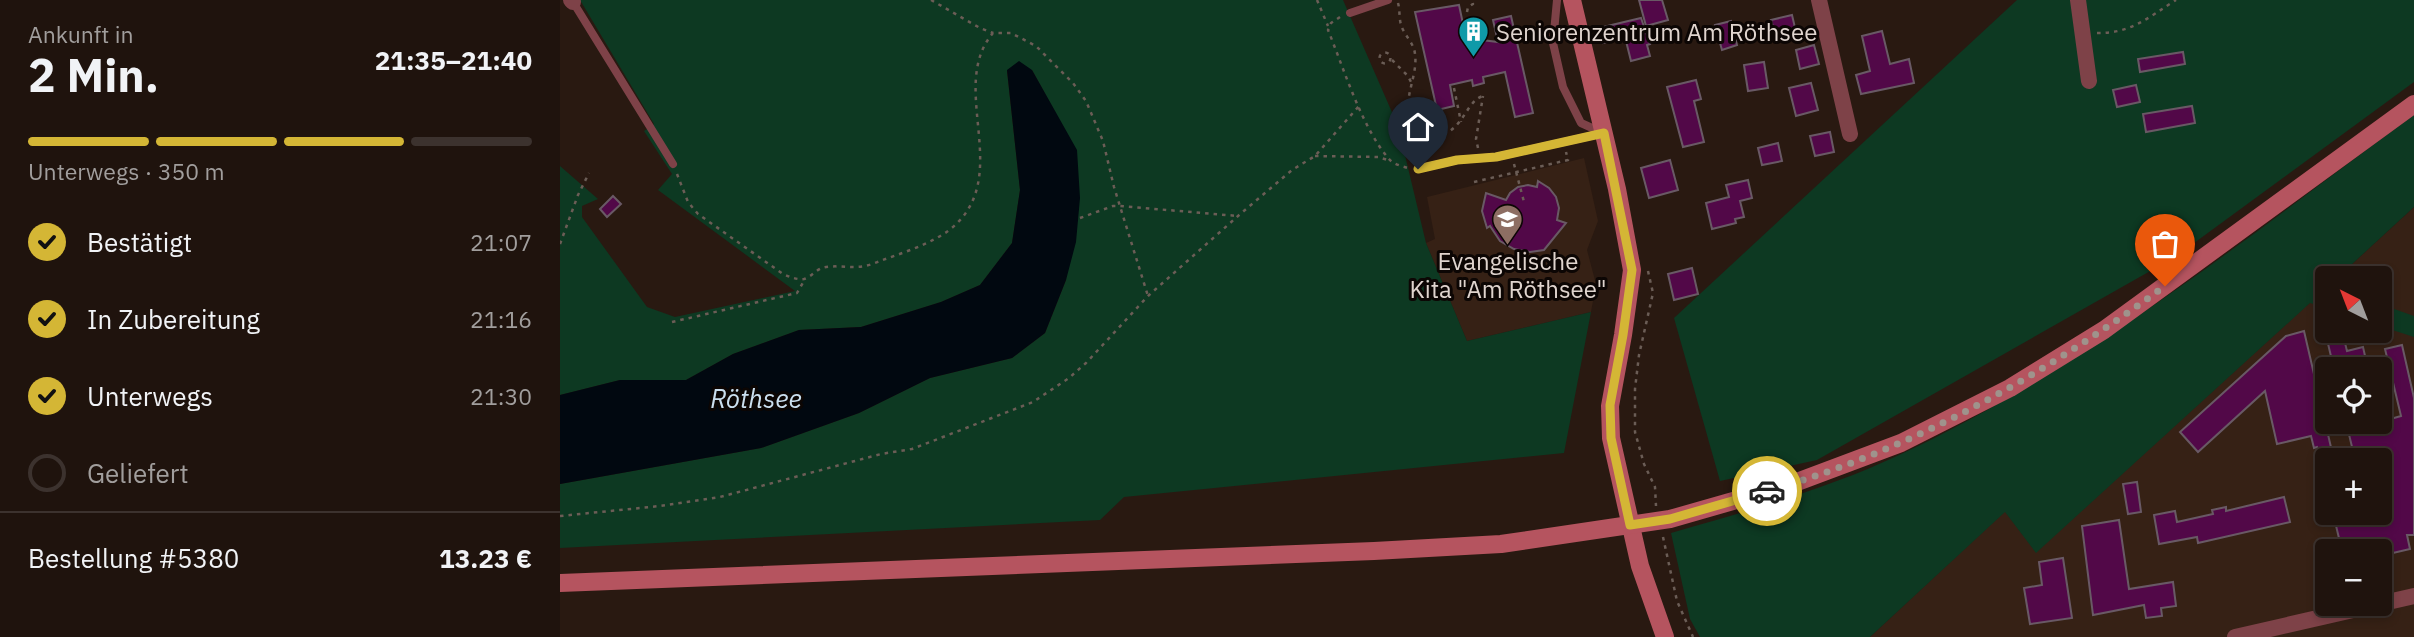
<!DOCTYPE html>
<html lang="de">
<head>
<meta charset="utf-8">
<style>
	body { margin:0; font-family:"IBM Plex Sans",sans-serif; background:#271c16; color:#f1f3f6; height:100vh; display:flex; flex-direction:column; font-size:26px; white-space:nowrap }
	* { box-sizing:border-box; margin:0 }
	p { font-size:23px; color:#a19e9d }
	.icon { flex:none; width:38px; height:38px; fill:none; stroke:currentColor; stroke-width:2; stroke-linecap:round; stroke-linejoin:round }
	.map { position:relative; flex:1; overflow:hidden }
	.drawer { display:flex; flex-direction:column; background:#1f130d; width:560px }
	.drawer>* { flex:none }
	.needle { width:46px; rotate:318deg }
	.fabs { position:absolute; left:1755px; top:266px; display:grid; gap:14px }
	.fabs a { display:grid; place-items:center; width:77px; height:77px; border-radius:7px; background:#1f130d; box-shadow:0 4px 10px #0003,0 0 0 2px #3c322e; font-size:35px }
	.pin { position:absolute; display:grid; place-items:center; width:60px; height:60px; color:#fff; margin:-72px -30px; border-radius:50% 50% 50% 0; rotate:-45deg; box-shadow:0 0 7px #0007 }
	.pin .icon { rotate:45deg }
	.courier { position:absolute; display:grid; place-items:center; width:70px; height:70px; margin:-35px; border:5px solid #d4b635; border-radius:50%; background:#fff; color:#222; box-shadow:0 2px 9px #0007 }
	.overview em { font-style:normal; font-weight:700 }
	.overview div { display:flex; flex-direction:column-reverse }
	.overview { display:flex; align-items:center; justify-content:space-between; height:119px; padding:0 28px }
	h1 { font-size:46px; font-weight:700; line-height:52px }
	.bar { display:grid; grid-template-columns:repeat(4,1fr); gap:10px 7px; align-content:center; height:84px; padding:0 28px }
	.bar i { height:9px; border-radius:5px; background:#3c322e }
	.bar .selected { background:#d4b635 }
	.bar p { grid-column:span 4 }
	.line { display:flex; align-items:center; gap:18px; padding:0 28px; border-top:2px solid #3c322e }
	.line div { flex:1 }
	ol { padding:0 28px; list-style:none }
	li { display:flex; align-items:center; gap:21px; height:77px }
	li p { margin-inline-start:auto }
	li .icon { padding:7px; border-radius:50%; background:#d4b635; color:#111; stroke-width:4 }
	li:last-child { color:#a19e9d }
	li i { width:38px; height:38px; border:4px solid #3c322e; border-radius:50% }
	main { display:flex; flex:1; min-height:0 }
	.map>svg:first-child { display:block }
</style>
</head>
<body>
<main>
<section class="drawer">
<div class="overview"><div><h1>2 Min.</h1><p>Ankunft in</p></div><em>21:35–21:40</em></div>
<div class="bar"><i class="selected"></i><i class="selected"></i><i class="selected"></i><i></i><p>Unterwegs · 350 m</p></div>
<ol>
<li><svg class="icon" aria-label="check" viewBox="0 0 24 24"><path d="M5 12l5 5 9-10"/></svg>Bestätigt<p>21:07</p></li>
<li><svg class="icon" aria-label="check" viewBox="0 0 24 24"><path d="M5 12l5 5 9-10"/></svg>In Zubereitung<p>21:16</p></li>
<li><svg class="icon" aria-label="check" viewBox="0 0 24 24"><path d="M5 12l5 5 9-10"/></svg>Unterwegs<p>21:30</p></li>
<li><i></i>Geliefert</li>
</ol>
<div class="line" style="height:91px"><div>Bestellung #5380</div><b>13.23 €</b></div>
</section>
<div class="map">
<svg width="1854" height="637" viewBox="0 0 1854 637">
	<rect width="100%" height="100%" fill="#291911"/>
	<g fill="#362115" fill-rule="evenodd">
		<polygon points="1024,158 1038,221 1027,250 1036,284 1031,312 907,341 866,243 875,239 867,197"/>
		<path d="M1854,207V637H1310L1445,511L1476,552L1767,287L1768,331H1820V278H1777ZM1768,369H1820V422H1768ZM1768,460H1820V513H1768ZM1768,551H1820V604H1768Z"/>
	</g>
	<g fill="#0d3922">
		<polygon points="20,0 783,0 838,126 866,243 907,341 1031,312 1004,453 564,497 540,520 0,548 0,484 201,448 299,413 370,378 452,358 485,333 506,280 516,150 472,70 447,71 460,190 452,243 420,285 381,302 301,327 239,330 173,354 126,380 60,380 0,395 0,166 38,199 22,206 22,217 87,307 115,317 235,291 98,190 112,174 84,131 94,124"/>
		<polygon points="1457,0 1854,0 1854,82 1615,257 1257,460 1160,481 1114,318"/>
		<path d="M1854,115V207L1777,278H1768L1767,308L1750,303L1476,553L1445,512L1310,637H1140L1130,619L1111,533C1187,511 1264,490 1337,456C1525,369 1687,237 1854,115Z"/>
		<polygon points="1820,304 1854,316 1854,337 1820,326"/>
	</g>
	<polygon fill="#010810" points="459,61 472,70 517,150 520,198 516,242 506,280 485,333 452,358 370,378 299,413 201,448 0,484 0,395 60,380 126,380 173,354 239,330 301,327 381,302 420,285 452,243 460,190 447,70"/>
	<g fill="#520848" stroke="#695965" stroke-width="2">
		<polygon points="1079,0 1102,0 1108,20 1086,26"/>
		<polygon points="899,5 906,38 938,42 933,20 951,16 973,113 955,117 945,72 923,77 924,83 913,86 912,80 890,85 894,106 877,110 855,12"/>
		<polygon points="1232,15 1236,32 1216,37 1211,20"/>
		<polygon points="1081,18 1090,44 1087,45 1090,56 1071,61 1065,37 1043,43 1039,28"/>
		<polygon points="1171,21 1177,45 1162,50 1155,25"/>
		<polygon points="1322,31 1330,64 1349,59 1354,83 1301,94 1296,75 1310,71 1302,36"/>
		<polygon points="1254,45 1259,64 1240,69 1236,50"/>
		<polygon points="1623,52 1625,64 1580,72 1578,59"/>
		<polygon points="1204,62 1208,88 1188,91 1184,65"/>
		<polygon points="1136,80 1141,99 1134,101 1144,142 1123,147 1107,87"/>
		<polygon points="1251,83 1258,110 1236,116 1229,88"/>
		<polygon points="1576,85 1580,102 1557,107 1553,90"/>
		<polygon points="1632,106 1635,123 1586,132 1583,114"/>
		<polygon points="1270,132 1274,152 1255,156 1250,136"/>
		<polygon points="1218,143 1222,161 1202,165 1198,148"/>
		<polygon points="1110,160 1118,190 1089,198 1081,168"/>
		<polygon points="1188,180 1192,198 1180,201 1184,217 1175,219 1176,223 1152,229 1146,203 1169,197 1166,185"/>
		<polygon points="978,181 989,188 996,197 999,208 997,220 1006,223 984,250 970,252 954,249 940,241 930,226 927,228 922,211 926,193 946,200 950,193 958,187 968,185 977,187"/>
		<polygon points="53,196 61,204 47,217 40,209"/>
		<polygon points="1132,268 1138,294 1114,300 1108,274"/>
		<polygon points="1744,331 1773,456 1793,451 1786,422 1820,422 1841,416 1825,349 1842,345 1854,398 1854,535 1847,535 1850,549 1820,556 1820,551 1782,551 1773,513 1820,513 1820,460 1761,460 1757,447 1754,448 1751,436 1717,444 1705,391 1638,452 1620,432 1726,336"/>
		<polygon points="1765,331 1782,331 1787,351 1803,347 1808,369 1774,369"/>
		<polygon points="1577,482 1581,512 1568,514 1563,484"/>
		<polygon points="1724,497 1730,522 1638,543 1637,537 1599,544 1594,515 1615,511 1617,522 1653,514 1652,510 1666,507 1666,511"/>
		<polygon points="1559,520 1569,589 1613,582 1616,606 1601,608 1602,616 1586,618 1584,605 1533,615 1522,526"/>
		<polygon points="1503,558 1512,618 1470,624 1464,588 1482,585 1479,562"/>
	</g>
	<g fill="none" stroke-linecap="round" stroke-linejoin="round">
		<g stroke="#6b5d56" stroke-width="2.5" stroke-dasharray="3.5 5" stroke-linecap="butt">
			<polyline points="371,0 420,28 433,33"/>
			<polyline points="757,0 768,26"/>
			<path d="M838,3C840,10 839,18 841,25C844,35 854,43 855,54C859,80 834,111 860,132C867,138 877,137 886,133C904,125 908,100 923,96"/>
			<polyline points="907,12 908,7 913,4 912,0"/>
			<path d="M780,17L771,23L768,30C784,69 802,128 829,159C833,164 841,166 848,168"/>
			<path d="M1537,33C1570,34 1589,17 1616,0"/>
			<circle cx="825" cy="58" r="5.5"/>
			<polyline points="832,60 848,76 852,84"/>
			<polyline points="894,88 901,122"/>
			<polyline points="918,148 916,139 923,96"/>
			<polyline points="755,156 818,157 831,161"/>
			<polyline points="954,164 964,202"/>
			<path d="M117,174L128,202L138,214L223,274C230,277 237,280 244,279C251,277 256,270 262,268C275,264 291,269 305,266C310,265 315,263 320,261C342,253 368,245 388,231C457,179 386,88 433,33H451L476,46L513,83L526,101L543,141L554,187L588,296"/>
			<polyline points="914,182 1008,160 1006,152"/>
			<polyline points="520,218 553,206 560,206 678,216"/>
			<polyline points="0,244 18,195 29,173"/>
			<polyline points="1088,271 1093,293 1079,355 1075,389 1075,432 1084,464 1095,487 1096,506"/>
			<polyline points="112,322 237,293 245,279"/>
			<polyline points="0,516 100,506 160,497 321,454 352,449 473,402 509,378 526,363 588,296 678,216 732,170 755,156 799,106"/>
			<polyline points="1103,537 1117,601 1133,637"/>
		</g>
		<g stroke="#7e4248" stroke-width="8">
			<polyline points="997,0 993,43 1003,87 1021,123 1041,132"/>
			<polyline points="13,2 113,164"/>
			<polyline points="790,13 828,0"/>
			<polyline points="858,169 897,160 936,157 1044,133"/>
		</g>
		<g stroke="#7e4248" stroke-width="16">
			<polyline points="11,0 13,2"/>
			<polyline points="1259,0 1290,134"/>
			<polyline points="1518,0 1529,81"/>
			<polyline points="1675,637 1854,596"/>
		</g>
		<g stroke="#b5545f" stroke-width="18">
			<polyline points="1012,0 1057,189 1072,270 1063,335 1050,406 1051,438 1080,566 1105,637"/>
			<polyline points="0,583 814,551 941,544 1110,519 1229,485 1341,443 1450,388 1544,330 1854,104"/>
		</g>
	</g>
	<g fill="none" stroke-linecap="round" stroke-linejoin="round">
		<path stroke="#9f938c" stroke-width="7" stroke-dasharray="0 12.6" d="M1207,491C1352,450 1484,375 1605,286"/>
		<polyline stroke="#d4b635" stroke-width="9" points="858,169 897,160 936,157 1044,133 1072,270 1063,335 1050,405 1051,438 1070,525 1110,519 1207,491"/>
	</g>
	<defs>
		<symbol id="building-pin" viewBox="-11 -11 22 30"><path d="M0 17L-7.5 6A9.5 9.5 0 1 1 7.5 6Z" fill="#0f9aa8" stroke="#0c0604"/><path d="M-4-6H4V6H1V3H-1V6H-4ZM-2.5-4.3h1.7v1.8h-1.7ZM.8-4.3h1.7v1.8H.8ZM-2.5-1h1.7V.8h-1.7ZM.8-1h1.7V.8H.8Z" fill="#fff"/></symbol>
		<symbol id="school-pin" viewBox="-11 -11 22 30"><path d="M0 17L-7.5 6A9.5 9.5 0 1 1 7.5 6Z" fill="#8d6e63" stroke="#0c0604"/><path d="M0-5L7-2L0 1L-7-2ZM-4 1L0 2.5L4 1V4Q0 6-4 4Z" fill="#fff"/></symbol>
	</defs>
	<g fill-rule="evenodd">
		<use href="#building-pin" x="896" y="14" width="35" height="47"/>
		<use href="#school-pin" x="930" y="202" width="35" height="47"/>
	</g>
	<g text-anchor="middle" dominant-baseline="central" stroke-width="6" stroke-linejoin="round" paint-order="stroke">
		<g font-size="24" fill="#dfd4ce" stroke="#0c0604" text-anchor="start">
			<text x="936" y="32">Seniorenzentrum Am Röthsee</text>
			<text x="948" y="261" text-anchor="middle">Evangelische<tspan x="948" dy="28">Kita "Am Röthsee"</tspan></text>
		</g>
		<g font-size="26" font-style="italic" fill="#cbdfef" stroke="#0c0604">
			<text x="196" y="398">Röthsee</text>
		</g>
	</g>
</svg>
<div class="fabs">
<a><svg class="needle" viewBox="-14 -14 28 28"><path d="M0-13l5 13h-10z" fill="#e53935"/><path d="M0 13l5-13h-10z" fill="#a19e9d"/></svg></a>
<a><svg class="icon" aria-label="locate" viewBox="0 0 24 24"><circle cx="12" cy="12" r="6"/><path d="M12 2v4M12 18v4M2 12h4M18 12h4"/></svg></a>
<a>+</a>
<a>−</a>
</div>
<div class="pin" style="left:1605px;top:286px;background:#ea580c"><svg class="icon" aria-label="bag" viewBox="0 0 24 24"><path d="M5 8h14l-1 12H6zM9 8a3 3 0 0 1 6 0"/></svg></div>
<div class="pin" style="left:858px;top:169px;background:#1f2937"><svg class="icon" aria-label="home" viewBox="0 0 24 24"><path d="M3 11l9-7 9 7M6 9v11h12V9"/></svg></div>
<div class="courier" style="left:1207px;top:491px"><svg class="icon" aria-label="car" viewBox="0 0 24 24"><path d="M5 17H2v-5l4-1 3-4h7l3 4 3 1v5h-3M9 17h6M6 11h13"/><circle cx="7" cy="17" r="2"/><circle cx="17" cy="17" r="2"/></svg></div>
</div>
</main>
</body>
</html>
